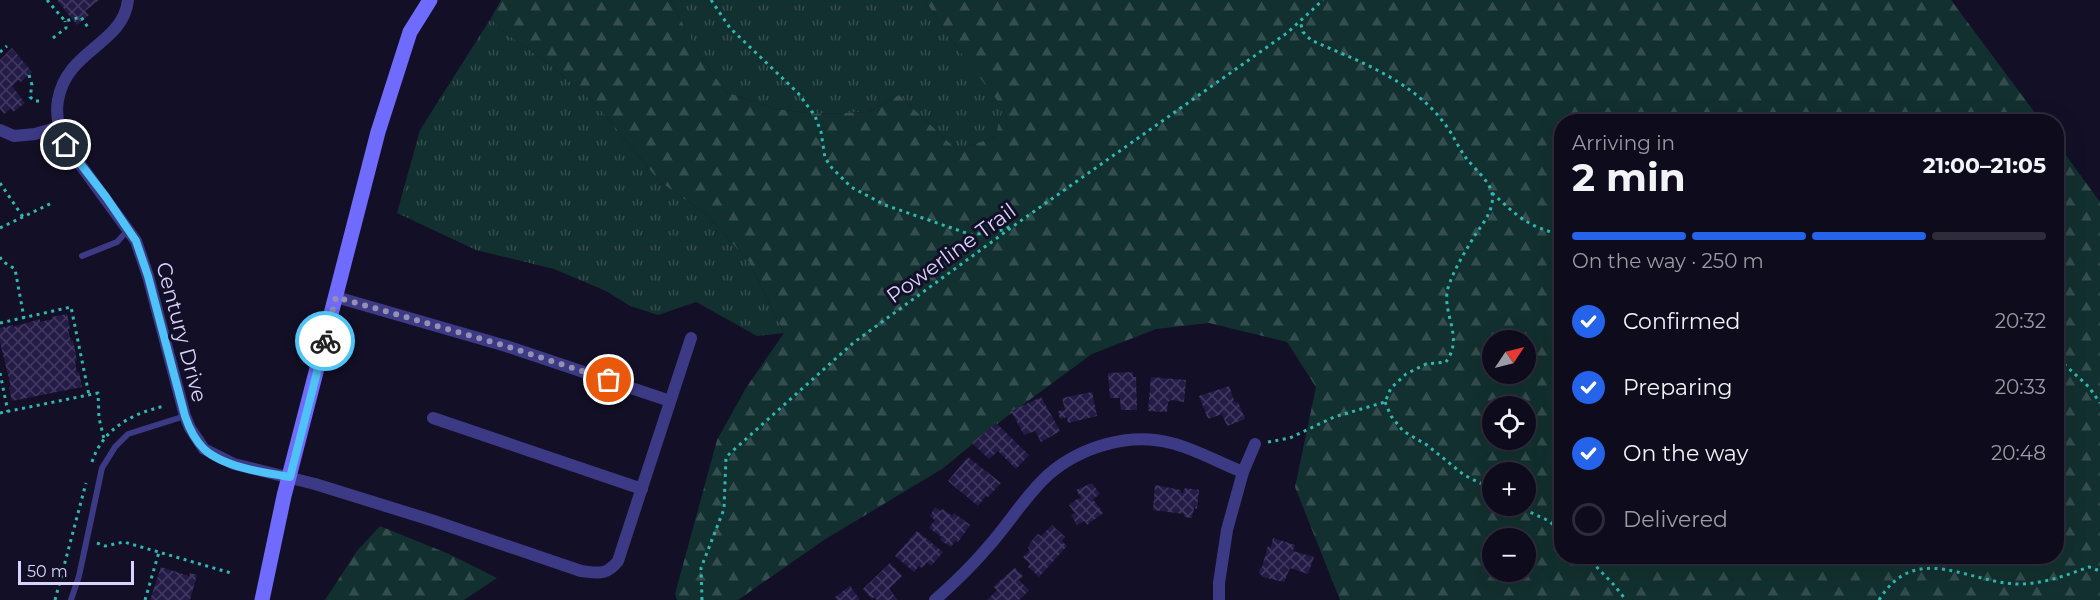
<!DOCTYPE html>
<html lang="en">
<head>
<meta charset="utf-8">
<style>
	body { margin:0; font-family:Montserrat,sans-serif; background:#171425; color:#f1f3f6; height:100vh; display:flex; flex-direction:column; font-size:22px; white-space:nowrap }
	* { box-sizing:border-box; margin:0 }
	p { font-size:20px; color:#9b9ba3 }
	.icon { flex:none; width:33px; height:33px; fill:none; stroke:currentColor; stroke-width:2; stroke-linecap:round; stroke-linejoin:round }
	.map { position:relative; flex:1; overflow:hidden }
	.side { position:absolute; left:1554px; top:114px; width:510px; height:450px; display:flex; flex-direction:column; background:#0e0b1c; border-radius:24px; box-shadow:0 6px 24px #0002,0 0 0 2px #2e2b3b }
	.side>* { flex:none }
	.needle { width:39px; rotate:55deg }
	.fabs { position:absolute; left:1482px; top:330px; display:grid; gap:12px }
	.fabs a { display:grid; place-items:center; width:54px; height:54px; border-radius:50%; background:#0e0b1c; box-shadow:0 6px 24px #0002,0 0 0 2px #2e2b3b; font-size:30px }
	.scale { position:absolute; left:18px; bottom:15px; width:116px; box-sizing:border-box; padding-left:6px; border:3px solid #d9d4ff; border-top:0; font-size:16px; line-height:21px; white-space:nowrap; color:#d9d4ff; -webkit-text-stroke:4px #130f26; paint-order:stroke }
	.pin { position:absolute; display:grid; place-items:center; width:51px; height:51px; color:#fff; margin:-26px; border:3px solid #fff; border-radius:50%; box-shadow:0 2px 6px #0007 }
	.courier { position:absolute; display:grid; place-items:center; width:60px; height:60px; margin:-30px; border:4px solid #4fc3f7; border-radius:50%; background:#fff; color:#222; box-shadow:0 2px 8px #0007 }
	.summary em { font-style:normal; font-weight:700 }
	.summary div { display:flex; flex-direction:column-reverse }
	.summary { display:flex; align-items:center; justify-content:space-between; height:102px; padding:0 18px }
	h1 { font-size:39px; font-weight:700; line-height:45px }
	.bar { display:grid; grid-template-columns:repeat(4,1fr); gap:9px 6px; align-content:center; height:72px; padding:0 18px }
	.bar i { height:8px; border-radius:4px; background:#2e2b3b }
	.bar .selected { background:#2563eb }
	.bar p { grid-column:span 4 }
	ol { padding:0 18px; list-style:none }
	li { display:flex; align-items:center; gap:18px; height:66px }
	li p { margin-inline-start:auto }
	li .icon { padding:6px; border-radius:50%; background:#2563eb; color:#fff; stroke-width:4 }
	li:last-child { color:#9b9ba3 }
	li i { width:33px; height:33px; border:3px solid #2e2b3b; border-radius:50% }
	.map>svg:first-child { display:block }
</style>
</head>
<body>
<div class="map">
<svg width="2100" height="600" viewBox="0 0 2100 600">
	<defs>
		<pattern id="grass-tufts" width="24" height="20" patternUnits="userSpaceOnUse" patternTransform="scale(1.5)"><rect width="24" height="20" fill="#12302f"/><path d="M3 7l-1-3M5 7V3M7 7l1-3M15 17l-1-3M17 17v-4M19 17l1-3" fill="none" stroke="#344d4e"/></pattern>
		<pattern id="forest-firs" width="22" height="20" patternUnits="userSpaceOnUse" patternTransform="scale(1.5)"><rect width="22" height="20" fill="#12302f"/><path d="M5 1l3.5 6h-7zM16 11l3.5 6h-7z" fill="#344d4e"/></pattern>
		<pattern id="building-cross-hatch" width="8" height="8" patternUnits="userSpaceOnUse" patternTransform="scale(1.5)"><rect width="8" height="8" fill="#241b47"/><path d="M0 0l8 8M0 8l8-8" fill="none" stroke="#433b63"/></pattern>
	</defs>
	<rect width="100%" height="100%" fill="#130f26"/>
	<g fill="url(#grass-tufts)">
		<polygon points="670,0 925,0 948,36 1004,108 995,137 957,150 899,95 868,112 817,114 776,109 726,92 699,54"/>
		<polygon points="491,18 500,29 548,63 597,105 659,181 707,215 749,262 784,333 757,336 696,302 658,315 630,306 606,291 554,269 476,250 397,213 420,130"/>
	</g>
	<g fill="url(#forest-firs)" fill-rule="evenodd">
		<path d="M501,0H670L699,54L726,92L776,109L817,114L868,112L899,95L957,150L995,137L1003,108L948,36L925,0H1951L2041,121L1562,122V556H2056L2057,143L2100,202V600H1340L1295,487L1316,387L1287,342L1209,323L1156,329L1092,354L1006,417L942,469L824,540L738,600H677L675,594L717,440L746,388L784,333L749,262L707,215L659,181L597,105L548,63L500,29L491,18ZM1492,340H1526V374H1492ZM1492,406H1526V440H1492ZM1492,472H1526V506H1492ZM1492,538H1526V572H1492Z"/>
		<polygon points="380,526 449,554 497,578 464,600 325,600 357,551"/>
	</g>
	<g fill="url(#building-cross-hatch)">
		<polygon points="57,0 99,0 85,11 89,15 77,25"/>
		<polygon points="12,48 32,72 21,82 19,80 12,86 25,103 13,112 11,108 4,114 0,109 0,60"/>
		<polygon points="67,314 70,329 68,330 71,341 73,340 77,360 75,361 77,373 79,372 82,387 12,401 9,387 11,387 0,342 0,328 13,325 13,327 40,319 40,322 53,319 52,317"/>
		<polygon points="1133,372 1133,377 1136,377 1137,410 1121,410 1120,398 1110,398 1108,373"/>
		<polygon points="1151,377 1186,380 1184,402 1171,400 1168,402 1167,412 1148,411"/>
		<polygon points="1229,386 1235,403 1238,402 1245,419 1227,426 1222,414 1208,419 1199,396"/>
		<polygon points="1092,392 1097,416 1068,423 1067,417 1060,419 1058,411 1065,410 1062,398"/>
		<polygon points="1041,397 1060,431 1041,442 1035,431 1024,435 1011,411"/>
		<polygon points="996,423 1029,455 1016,469 998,451 989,459 972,443"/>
		<polygon points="968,457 1001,483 988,497 986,496 978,506 948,481"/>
		<polygon points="1092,483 1100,494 1093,499 1103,513 1087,525 1085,521 1077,525 1071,515 1075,513 1069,505 1077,499 1081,498 1076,490"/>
		<polygon points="1155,485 1181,490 1181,493 1183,493 1185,488 1199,490 1197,509 1194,508 1192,518 1184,517 1184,514 1153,510"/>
		<polygon points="935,507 941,511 943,509 952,516 954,513 970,525 958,542 955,541 951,547 940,540 942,537 929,528 935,520 930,516"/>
		<polygon points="1052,525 1065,537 1062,541 1067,546 1039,577 1028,567 1030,564 1023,557 1030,550 1028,548 1030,543 1038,534 1041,536"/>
		<polygon points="917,531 943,552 931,566 927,562 922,568 919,566 914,572 895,556"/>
		<polygon points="1273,538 1295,545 1293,551 1314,557 1308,574 1290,568 1284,582 1263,577 1259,573 1260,568 1262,567 1268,546 1271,547"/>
		<polygon points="890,563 902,576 889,589 898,600 877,600 874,597 872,599 863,589"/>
		<polygon points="161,567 189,576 190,573 197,575 190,600 150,600"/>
		<polygon points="1015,568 1023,576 1019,580 1029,590 1019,600 987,600 997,590 994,587 996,584"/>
		<polygon points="850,586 860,600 837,600 835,597"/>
	</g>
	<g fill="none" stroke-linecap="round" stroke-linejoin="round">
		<g stroke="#2fb8b0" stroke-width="3" stroke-dasharray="3 4.5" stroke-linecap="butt">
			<polyline points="47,0 65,21 81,17 89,29"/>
			<polyline points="711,0 730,28 798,93 815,116 821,132 825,158 832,168 851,187 885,205 972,235 1003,230 1013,225"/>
			<polyline points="53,38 66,28 65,21"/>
			<polyline points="0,52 7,46"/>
			<polyline points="29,75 32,85 30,97 35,101 40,101"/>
			<polyline points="0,183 23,217"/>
			<path d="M1492,193C1519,217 1526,226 1562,235"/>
			<polyline points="0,228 54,202"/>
			<polyline points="0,257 2,261 15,269 24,318"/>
			<polyline points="0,323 71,307 89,395"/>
			<polyline points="2056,365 2065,365 2089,387 2100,403"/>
			<polyline points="0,373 8,412"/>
			<polyline points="1385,402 1391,416 1403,431 1427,445 1464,475 1492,489"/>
			<polyline points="0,413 98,393 99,418 104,439"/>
			<path d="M1268,442L1290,438L1334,417L1385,402L1391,388L1406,374L1426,364L1446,362C1448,359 1451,354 1452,350C1458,330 1442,308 1448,288C1454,269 1465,252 1475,235C1482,225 1490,215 1492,203C1496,185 1476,171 1466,158C1458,147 1453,134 1444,123C1412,80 1358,61 1311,40L1303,32L1300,21"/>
			<path d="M92,462C103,428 133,413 165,406"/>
			<polyline points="1517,506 1549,521 1562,533"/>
			<polyline points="97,543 105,546 124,542 231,573"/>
			<polyline points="1586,556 1614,585 1626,600"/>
			<polyline points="55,600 86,483"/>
			<polyline points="145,600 159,552"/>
			<polyline points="702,600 701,568 724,509 726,457 853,343 1019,222 1287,33 1323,0"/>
			<path d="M1879,600C1917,539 1969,585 2022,584C2046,583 2067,575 2089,567L2100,571"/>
		</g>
		<g stroke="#3d3a85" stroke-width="6">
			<polyline points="82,256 117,242 128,230"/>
			<polyline points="71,600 79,576 102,468 115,447 128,434 185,416"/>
		</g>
		<g stroke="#3d3a85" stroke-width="12">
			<path d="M128,0C123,45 67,49 58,100C55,116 59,130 66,145L136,241L148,276L185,416L190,428L204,449L234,464L315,484L431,520L581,571C598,573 606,576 618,561L691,338"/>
			<polyline points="0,130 14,136 35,134 59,127"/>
			<polyline points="336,297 506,346 670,401"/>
			<polyline points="433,418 642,489"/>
			<path d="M935,600C953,584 971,567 987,548C1008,525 1025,496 1048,475C1080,447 1129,432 1171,443C1196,449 1219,463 1243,472"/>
			<polyline points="1219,600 1219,583 1227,530 1243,472 1255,444"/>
		</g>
		<polyline stroke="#6f6bff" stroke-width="15" points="262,600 284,496 378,132 410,32 430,0"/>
	</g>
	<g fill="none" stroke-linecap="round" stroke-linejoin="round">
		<polyline stroke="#948fb3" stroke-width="6" stroke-dasharray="0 10.8" points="325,341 336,297 506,346 609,380"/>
		<path stroke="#4fc3f7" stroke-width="8" d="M66,145L106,197L136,241L148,276L185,416C189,428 195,440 204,449C223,467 265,473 290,477L325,341"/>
	</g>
	<g text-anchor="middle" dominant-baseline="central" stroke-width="6" stroke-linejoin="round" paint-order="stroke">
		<g font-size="21" fill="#d9d4ff" stroke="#130f26">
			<text transform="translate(951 253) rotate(-36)">Powerline Trail</text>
			<text transform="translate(182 332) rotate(75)">Century Drive</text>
		</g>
	</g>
</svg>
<div class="fabs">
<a><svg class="needle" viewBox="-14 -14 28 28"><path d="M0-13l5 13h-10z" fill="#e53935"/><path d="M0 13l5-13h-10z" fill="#9b9ba3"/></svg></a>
<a><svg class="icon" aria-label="locate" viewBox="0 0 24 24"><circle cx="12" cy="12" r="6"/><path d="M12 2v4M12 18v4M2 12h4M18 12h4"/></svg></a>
<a>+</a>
<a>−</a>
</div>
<div class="scale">50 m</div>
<div class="pin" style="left:609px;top:380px;background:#ea580c"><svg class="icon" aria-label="bag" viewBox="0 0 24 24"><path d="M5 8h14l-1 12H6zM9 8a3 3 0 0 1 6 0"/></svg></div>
<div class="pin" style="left:66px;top:145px;background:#1f2937"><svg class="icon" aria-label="home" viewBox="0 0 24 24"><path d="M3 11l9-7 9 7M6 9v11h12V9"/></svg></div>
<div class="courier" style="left:325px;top:341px"><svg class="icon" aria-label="bike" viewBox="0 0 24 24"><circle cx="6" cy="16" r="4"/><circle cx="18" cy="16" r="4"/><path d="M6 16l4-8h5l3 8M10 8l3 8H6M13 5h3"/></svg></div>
<section class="side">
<div class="summary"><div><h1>2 min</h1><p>Arriving in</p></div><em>21:00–21:05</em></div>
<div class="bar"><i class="selected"></i><i class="selected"></i><i class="selected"></i><i></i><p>On the way · 250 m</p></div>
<ol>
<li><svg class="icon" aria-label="check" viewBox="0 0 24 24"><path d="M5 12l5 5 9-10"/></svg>Confirmed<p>20:32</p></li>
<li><svg class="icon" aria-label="check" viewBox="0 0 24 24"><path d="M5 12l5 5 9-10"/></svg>Preparing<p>20:33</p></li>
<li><svg class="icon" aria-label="check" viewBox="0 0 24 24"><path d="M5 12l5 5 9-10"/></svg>On the way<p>20:48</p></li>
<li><i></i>Delivered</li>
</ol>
</section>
</div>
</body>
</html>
